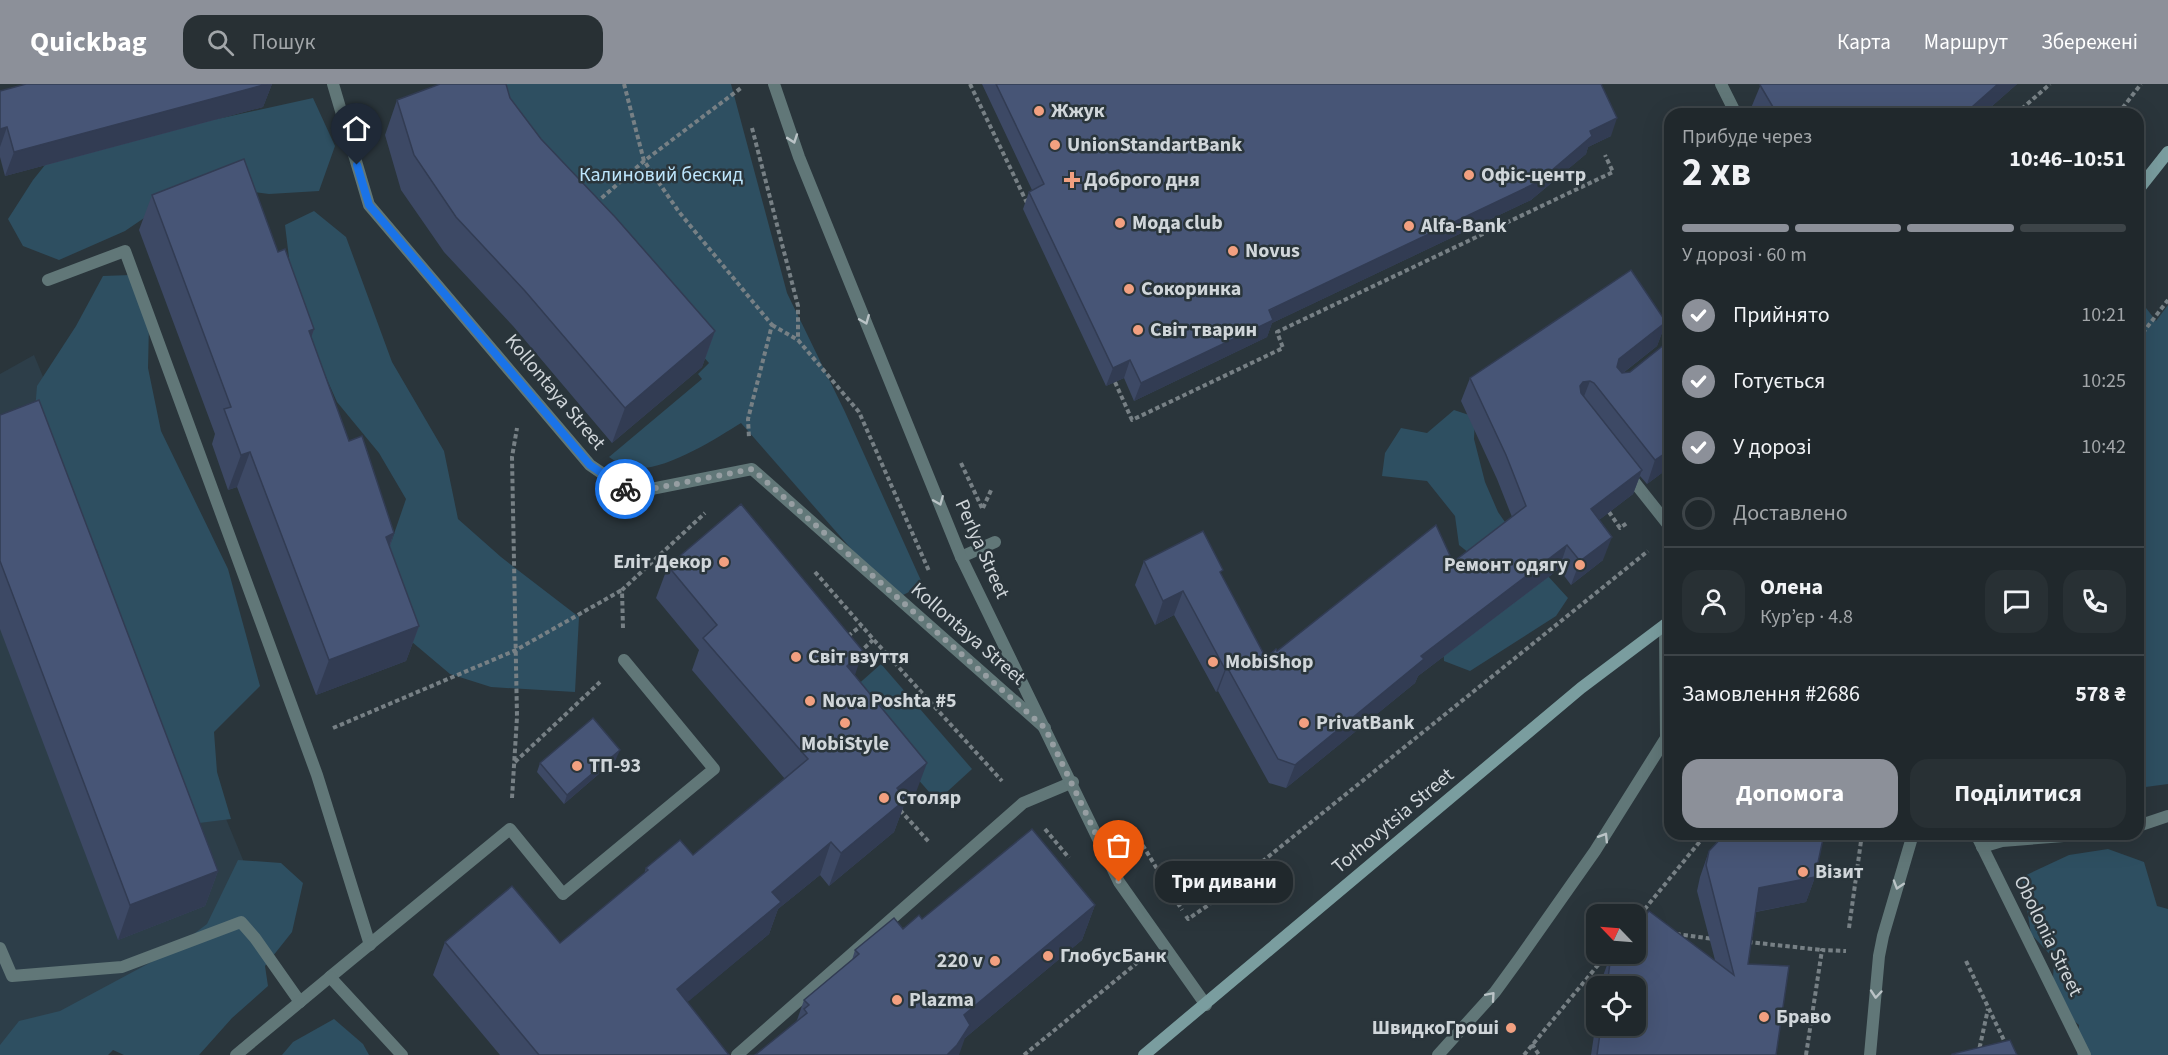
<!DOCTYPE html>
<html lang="uk">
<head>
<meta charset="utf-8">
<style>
	body { margin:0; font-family:"Source Sans 3",sans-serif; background:#283034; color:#f1f3f6; height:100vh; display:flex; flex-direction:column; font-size:22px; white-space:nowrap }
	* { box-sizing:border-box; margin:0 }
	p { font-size:20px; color:#a2a6a9 }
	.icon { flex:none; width:33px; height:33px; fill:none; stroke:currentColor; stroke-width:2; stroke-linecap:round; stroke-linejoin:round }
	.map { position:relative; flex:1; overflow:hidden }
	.side { position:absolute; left:1664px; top:24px; width:480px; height:732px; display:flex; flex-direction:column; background:#20282c; border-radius:18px; box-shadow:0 6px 24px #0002,0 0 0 2px #3d4448 }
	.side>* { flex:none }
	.needle { width:39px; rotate:295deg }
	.buttons { position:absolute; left:1586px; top:820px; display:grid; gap:12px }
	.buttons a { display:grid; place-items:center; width:60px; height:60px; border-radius:12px; background:#20282c; box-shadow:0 6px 24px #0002,0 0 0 2px #3d4448; font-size:30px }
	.pin { position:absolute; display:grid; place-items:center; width:51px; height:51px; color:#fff; margin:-62px -26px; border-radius:50% 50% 50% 0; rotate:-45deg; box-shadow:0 0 6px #0007 }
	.pin .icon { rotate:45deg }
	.courier { position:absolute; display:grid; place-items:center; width:60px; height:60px; margin:-30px; border:4px solid #1a73e8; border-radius:50%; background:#fff; color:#222; box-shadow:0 2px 8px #0007 }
	.bubble { position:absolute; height:42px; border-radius:18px; background:#20282c; box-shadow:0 6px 24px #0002,0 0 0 2px #3d4448; font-size:20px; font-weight:700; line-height:42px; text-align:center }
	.summary em { font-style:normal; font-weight:700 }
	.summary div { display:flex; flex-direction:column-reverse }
	.summary { display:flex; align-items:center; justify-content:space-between; height:102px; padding:0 18px }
	h1 { font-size:39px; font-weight:700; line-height:45px }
	.bar { display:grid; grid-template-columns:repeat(4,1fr); gap:9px 6px; align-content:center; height:72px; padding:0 18px }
	.bar i { height:8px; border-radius:4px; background:#3d4448 }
	.bar .current { background:#8c9099 }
	.bar p { grid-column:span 4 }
	.line { display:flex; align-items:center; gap:15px; padding:0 18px; border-top:2px solid #3d4448 }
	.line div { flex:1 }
	.round { display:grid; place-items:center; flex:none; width:63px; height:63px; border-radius:18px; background:#283034 }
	ol { padding:0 18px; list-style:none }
	li { display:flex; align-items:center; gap:18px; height:66px }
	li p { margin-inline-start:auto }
	li .icon { padding:6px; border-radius:50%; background:#8c9099; color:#fff; stroke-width:4 }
	li:last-child { color:#a2a6a9 }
	li i { width:33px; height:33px; border:3px solid #3d4448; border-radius:50% }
	.action { display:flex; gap:12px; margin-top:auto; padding:12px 18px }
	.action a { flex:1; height:69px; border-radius:18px; background:#8c9099; color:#fff; font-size:24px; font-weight:700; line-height:69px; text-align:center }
	.action a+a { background:#283034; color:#f1f3f6 }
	header { display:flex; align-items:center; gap:36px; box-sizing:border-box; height:84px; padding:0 30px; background:#8c9099; color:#fff }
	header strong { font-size:28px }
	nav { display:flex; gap:33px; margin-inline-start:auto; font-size:21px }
	.search { width:420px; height:54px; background:#283034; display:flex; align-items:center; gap:15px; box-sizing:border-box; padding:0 21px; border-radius:18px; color:#a2a6a9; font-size:22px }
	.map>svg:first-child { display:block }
</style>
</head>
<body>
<header>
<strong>Quickbag</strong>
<div class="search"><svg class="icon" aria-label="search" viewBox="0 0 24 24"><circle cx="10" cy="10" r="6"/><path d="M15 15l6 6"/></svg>Пошук</div>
<nav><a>Карта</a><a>Маршрут</a><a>Збережені</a></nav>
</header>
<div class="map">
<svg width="2168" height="971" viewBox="0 0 2168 971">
	<rect width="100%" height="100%" fill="#2a353b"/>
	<polygon fill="#2d3e49" points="34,271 272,846 11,971 0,971 0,290"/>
	<g fill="#2e4f61">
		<path d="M491,0H731L787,209L845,328L923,501L895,515L741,339C715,355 656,394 625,382C619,380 614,376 609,373L702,295L698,290L709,279L533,84Z"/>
		<polygon points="313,14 335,62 319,107 269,110 194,100 125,147 59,176 23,162 8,135 33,96 53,71"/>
		<polygon points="314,127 346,153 392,278 444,367 458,435 501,473 579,533 575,608 491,603 450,590 399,547 385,476 406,415 379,369 337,318 295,223 285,141"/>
		<polygon points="131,191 149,240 148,284 161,347 228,485 260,602 214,648 217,688 231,735 191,740 111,516 97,466 44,421 32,364 37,302 76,242 103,192"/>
		<polygon points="2143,220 2156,237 2168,221 2168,700 2138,704 2138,222"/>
		<polygon points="1454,326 1475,333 1474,355 1485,398 1498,428 1525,467 1568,514 1556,532 1470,587 1444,577 1443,556 1484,481 1459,461 1455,432 1427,397 1382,392 1385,369 1401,344 1427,349"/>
		<polygon points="881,580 972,685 937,717 845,612"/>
		<polygon points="2108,765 2144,778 2157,822 2168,825 2168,971 2077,971 2079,941 2052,917 2054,875 2031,850 2022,793 2069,771"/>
		<polygon points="238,776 281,779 303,799 292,848 265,882 268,902 232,934 199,971 124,971 113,966 108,971 0,971 0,961 19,937 60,927 170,868 207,840"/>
		<polygon points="334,935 363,960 369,971 282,971 293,958"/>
	</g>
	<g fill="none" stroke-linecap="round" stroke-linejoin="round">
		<g stroke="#778085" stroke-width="4" stroke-dasharray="4.5 3" stroke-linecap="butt">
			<polyline points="624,0 644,77 679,128 772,241 748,335 749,354"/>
			<polyline points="970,0 1027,119"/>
			<polyline points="2016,30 2050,0"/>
			<polyline points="2118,30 2141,0"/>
			<polyline points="752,44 798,222 798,256"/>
			<polyline points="596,119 644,77 741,4"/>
			<polyline points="772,241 798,256 859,328 929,487"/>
			<polyline points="2138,255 2168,216"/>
			<polyline points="1115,298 1132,336 1283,264 1277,248 1613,88 1605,71"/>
			<polyline points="961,379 982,424"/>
			<polyline points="983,424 992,404"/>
			<polyline points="1609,428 1620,444 1627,439"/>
			<polyline points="815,488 874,556 1002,697"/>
			<polyline points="623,544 622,506 705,429"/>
			<polyline points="848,552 861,542"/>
			<polyline points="859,569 873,556"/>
			<polyline points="333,644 516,566 622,506"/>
			<polyline points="515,678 600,598"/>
			<polyline points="512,714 517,633 512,373 517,344"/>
			<polyline points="900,726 929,758"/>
			<polyline points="1131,742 1182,826"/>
			<polyline points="1045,745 1069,774"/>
			<polyline points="1186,832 1188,835 1207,822 1648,467"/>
			<polyline points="1635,837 1706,750"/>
			<polyline points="1849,844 1862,750"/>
			<polyline points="1676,850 1714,855"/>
			<polyline points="1748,858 1822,866"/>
			<polyline points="1966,877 2011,971"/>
			<polyline points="1532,960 1539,971"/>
			<polyline points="1024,971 1137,879"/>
			<polyline points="1524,971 1607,870"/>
			<polyline points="1806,971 1822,866 1846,867"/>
			<polyline points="1978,971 1988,925"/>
		</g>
		<g stroke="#617778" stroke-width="12">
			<polyline points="1721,0 1736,30"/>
			<polyline points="48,196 125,167 317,691 370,861"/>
			<polyline points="1628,390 1670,443"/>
			<polyline points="961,473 995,458"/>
			<polyline points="2138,742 2168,732"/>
			<polyline points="1982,763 2002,757 2089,750"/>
			<polyline points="0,864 12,892 122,883 241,838 255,854 300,918"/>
			<polyline points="330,893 510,745 563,810 714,685 624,576"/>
			<polyline points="236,971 330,893 402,971"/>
			<polyline points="737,971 1023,719 1073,698"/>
			<polyline points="1438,971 1495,908 1519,875 1595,767 1666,654 1665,541"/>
			<polyline points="1870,971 1879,872 1883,852 1913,750"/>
		</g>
		<g stroke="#617778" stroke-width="12">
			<polyline points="333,0 369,121 590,381 631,409 752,385 1045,644"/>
			<polyline points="774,0 799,73 961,473 1119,798 1206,921"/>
			<polyline points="1976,750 2085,971"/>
		</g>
		<g stroke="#7a9d9f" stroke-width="12">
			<polyline points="2138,106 2168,68"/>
			<polyline points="1144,971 1581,604 1670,537"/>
		</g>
	</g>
	<g fill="#3d4965">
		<polygon points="26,0 272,0 263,23 5,92 0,73 0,7"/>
		<polygon points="982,0 1601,0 1611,52 1588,63 1586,70 1531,116 1272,239 1267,253 1134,317 1124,294 1106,302 1023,125 1029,108 1032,106"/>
		<polygon points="1761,0 2017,0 1983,30 1755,30 1751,24"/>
		<polygon points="510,14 541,55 715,247 702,283 612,359 513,242 444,168 401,106 385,51 397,16"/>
		<polygon points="152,111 278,168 314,245 311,254 349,357 394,449 390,462 419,542 406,577 316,611 237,403 228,406 212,360 215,350 139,146"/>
		<polygon points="1666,238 1657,262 1623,289 1670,383 1647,400 1640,392 1633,410 1599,436 1603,476 1571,501 1559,485 1418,592 1415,599 1286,704 1269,699 1218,607 1216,608 1174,531 1155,541 1135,501 1144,477 1221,491 1266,574 1277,567 1453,478 1512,433 1497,395 1461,317 1470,294"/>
		<polygon points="0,331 218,787 205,822 118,856 0,545"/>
		<polygon points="668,482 855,591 915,711 904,721 894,748 829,802 820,791 778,825 769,850 687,918 729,971 500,971 433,891 445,858 560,859 644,790 646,784 693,771 785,695 692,586 699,566 656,514"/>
		<polygon points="616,675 564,720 537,688 540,679"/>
		<polygon points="1709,767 1815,793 1806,818 1756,828 1748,880 1776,971 1591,971 1596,938 1596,942 1635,942 1635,903 1601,903 1603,892 1611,870 1635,870 1715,876 1697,807 1700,793"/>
		<polygon points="1095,821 1082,856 965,954 796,939 804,916 852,876 855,866 922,835"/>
	</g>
	<g fill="#323c53">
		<polygon points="267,0 272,0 263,23 5,92 14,68"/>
		<polygon points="1998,0 2017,0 1983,30 1964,30"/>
		<polygon points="1617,34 1611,52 1588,63 1586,70 1531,116 1272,239 1267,253 1134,317 1141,299 1590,47"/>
		<polygon points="7,43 0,63 0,45"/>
		<polygon points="1666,238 1657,262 1610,299 1619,275"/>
		<polygon points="314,245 302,281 309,247"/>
		<polygon points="715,247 702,283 612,359 625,324"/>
		<polygon points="1130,276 1124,294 1106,302 1113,284"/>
		<polygon points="1590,297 1581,320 1580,302 1583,298"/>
		<polygon points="1670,366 1670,383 1647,400 1655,376"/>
		<polygon points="250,368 237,403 228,406 241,371"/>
		<polygon points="1642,386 1633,410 1582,449 1591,425"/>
		<polygon points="394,449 381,484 386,453"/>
		<polygon points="1612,453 1603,476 1571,501 1580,477"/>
		<polygon points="1567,461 1559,485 1418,592 1415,599 1286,704 1295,681 1421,572"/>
		<polygon points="1183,507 1174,531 1155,541 1163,517"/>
		<polygon points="419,542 406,577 316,611 329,576"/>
		<polygon points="863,567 852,600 847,582"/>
		<polygon points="1227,583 1218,607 1216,608 1225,585"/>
		<polygon points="620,666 616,675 564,720 567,711"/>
		<polygon points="927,679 915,711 904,721 894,748 829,802 841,769 897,704"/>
		<polygon points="831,758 820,791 778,825 769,850 665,937 677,905 772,808"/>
		<polygon points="218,787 205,822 118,856 130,821"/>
		<polygon points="1815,793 1806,818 1750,829 1759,804"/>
		<polygon points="1095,821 1082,856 965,954 959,971 947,971 964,931"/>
	</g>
	<g fill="#475576" stroke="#323c53" stroke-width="1.5">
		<polygon points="26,0 267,0 14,68 7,43 0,45 0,7"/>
		<polygon points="440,0 506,0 510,14 541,55 616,134 715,247 625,324 525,207 456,133 414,71 397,16"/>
		<polygon points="996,0 1601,0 1617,34 1590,47 1592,52 1538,98 1269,226 1273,236 1141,299 1130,276 1113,284 1029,108 1044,100"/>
		<polygon points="1761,0 1998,0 1964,30 1777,30 1760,1"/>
		<polygon points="244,75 278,168 285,165 314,245 309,247 349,357 362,352 394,449 386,453 419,542 329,576 250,368 241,371 224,325 231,323 152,111"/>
		<polygon points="1631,186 1666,238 1619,275 1617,283 1622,289 1630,288 1670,256 1670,366 1655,376 1594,299 1590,297 1583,298 1580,302 1581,309 1642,386 1591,425 1612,453 1580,477 1567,461 1421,572 1424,575 1295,681 1278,675 1227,583 1225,585 1183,507 1163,517 1144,477 1203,447 1223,486 1220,488 1266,574 1276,565 1277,567 1436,441 1453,478 1526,422 1506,371 1470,294"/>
		<polygon points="39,316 218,787 130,821 0,477 0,331"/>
		<polygon points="741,420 863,567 847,582 927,679 897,704 906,715 841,769 831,758 772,808 781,818 677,905 729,971 539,971 445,858 512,802 560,859 648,786 646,784 680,756 693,771 808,675 703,554 717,541 668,482"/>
		<polygon points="593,634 620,666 567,711 540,679"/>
		<polygon points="1032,745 1095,821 964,931 970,941 957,961 947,971 755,971 807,929 804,925 809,921 804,916 859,870 855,866 894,834 903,845 919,831 922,835"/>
		<polygon points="1725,750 1824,750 1815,793 1759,804 1748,880 1789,882 1776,971 1597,971 1601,942 1635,942 1635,903 1607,903 1611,870 1635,870 1635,843 1649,827 1734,891 1706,781 1709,767"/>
		<polygon points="2010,956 2017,971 1952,971 1952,970"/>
	</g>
	<defs><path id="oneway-chevron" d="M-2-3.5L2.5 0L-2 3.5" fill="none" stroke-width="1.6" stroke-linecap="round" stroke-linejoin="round" transform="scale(1.5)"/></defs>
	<g stroke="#bac3c6">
		<use href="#oneway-chevron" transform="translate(793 55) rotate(71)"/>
		<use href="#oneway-chevron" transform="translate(865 236) rotate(68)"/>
		<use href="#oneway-chevron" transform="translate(939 417) rotate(68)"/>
		<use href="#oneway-chevron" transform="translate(1604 753) rotate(-58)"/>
		<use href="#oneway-chevron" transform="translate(1898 801) rotate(107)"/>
		<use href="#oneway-chevron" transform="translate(1876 910) rotate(95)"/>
		<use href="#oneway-chevron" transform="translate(1491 912) rotate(-49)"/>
	</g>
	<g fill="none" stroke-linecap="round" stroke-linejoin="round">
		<polyline stroke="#969ea2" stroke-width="6" stroke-dasharray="0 10.8" points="625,405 631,409 752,385 1045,644 1119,798"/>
		<polyline stroke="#1a73e8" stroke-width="8" points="357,81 369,121 590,381 625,405"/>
	</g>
	<g fill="#f2a080" stroke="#2a353b" stroke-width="2">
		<circle cx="1039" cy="27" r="6"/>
		<circle cx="1055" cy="61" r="6"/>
		<circle cx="1469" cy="91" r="6"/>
		<path d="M1069 87h6v6h6v6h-6v6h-6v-6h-6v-6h6z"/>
		<circle cx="1120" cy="139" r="6"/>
		<circle cx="1409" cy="142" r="6"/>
		<circle cx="1233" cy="167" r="6"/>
		<circle cx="1129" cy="205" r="6"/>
		<circle cx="1138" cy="246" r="6"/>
		<circle cx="724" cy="478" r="6"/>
		<circle cx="1580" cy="481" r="6"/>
		<circle cx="796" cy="573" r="6"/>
		<circle cx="1213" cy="578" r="6"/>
		<circle cx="810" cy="617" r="6"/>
		<circle cx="845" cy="639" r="6"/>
		<circle cx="1304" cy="639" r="6"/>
		<circle cx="577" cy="682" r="6"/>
		<circle cx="884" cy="714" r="6"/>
		<circle cx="1803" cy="788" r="6"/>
		<circle cx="1048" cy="872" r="6"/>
		<circle cx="995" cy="877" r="6"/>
		<circle cx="897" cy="916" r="6"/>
		<circle cx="1764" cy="933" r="6"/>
		<circle cx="1511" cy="944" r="6"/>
	</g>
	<g text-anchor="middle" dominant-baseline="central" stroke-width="5" stroke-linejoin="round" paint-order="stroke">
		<g font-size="20" font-weight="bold" fill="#d0d6da" stroke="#2a353b" text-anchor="start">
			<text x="1051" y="27">Жжук</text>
			<text x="1067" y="61">UnionStandartBank</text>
			<text x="1481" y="91">Офіс-центр</text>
			<text x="1084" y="96">Доброго дня</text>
			<text x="1132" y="139">Мода club</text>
			<text x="1421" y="142">Alfa-Bank</text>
			<text x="1245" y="167">Novus</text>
			<text x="1141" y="205">Сокоринка</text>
			<text x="1150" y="246">Світ тварин</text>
			<text x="712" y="478" text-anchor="end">Еліт Декор</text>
			<text x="1568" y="481" text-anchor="end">Ремонт одягу</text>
			<text x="808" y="573">Світ взуття</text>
			<text x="1225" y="578">MobiShop</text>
			<text x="822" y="617">Nova Poshta #5</text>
			<text x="1316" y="639">PrivatBank</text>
			<text x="845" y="660" text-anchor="middle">MobiStyle</text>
			<text x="589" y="682">ТП-93</text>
			<text x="896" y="714">Столяр</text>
			<text x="1815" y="788">Візит</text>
			<text x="1060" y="872">ГлобусБанк</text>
			<text x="983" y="877" text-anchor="end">220 v</text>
			<text x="909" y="916">Plazma</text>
			<text x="1776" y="933">Браво</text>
			<text x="1499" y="944" text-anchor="end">ШвидкоГроші</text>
		</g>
		<g font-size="20" fill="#bee6fd" stroke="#2a353b">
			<text x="661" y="91">Калиновий бескид</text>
		</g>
		<g font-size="20" fill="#d0d6da" stroke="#2a353b">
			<text transform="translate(555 308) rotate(50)">Kollontaya Street</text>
			<text transform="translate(982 465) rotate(66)">Perlya Street</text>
			<text transform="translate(968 550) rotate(41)">Kollontaya Street</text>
			<text transform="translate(1393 737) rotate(-40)">Torhovytsia Street</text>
			<text transform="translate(2048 852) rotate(64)">Obolonia Street</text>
		</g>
	</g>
</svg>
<div class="buttons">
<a><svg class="needle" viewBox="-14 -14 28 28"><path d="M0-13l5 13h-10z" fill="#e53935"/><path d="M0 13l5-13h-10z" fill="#a2a6a9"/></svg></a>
<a><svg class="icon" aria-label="locate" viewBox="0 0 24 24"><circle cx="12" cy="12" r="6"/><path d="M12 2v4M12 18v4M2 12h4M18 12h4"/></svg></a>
</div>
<div class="pin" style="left:1119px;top:798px;background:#ea580c"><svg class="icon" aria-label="bag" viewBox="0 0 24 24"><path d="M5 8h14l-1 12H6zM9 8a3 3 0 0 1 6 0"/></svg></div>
<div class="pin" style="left:357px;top:81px;background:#1f2937"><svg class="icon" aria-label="home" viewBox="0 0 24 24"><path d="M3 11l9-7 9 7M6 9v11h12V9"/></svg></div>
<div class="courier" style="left:625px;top:405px"><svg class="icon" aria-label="bike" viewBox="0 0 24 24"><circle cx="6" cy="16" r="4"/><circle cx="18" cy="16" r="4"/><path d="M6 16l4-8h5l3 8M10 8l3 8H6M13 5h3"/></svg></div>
<div class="bubble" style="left:1155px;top:777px;width:138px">Три дивани</div>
<section class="side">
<div class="summary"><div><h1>2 хв</h1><p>Прибуде через</p></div><em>10:46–10:51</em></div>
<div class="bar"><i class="current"></i><i class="current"></i><i class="current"></i><i></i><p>У дорозі · 60 m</p></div>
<ol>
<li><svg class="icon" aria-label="check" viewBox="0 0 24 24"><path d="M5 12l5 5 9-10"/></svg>Прийнято<p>10:21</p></li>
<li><svg class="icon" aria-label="check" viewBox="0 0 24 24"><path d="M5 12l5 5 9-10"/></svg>Готується<p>10:25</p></li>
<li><svg class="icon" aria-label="check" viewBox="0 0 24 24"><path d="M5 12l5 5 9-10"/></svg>У дорозі<p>10:42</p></li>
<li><i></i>Доставлено</li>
</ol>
<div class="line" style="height:108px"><a class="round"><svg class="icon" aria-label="person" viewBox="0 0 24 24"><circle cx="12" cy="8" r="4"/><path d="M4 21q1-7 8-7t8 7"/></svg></a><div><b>Олена</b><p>Кур’єр · 4.8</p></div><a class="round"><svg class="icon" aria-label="chat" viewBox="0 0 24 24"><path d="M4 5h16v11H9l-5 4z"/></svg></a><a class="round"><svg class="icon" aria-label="phone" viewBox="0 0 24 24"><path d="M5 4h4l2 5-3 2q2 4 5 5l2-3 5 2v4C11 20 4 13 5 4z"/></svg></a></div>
<div class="line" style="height:78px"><div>Замовлення #2686</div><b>578 ₴</b></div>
<div class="action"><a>Допомога</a><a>Поділитися</a></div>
</section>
</div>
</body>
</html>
